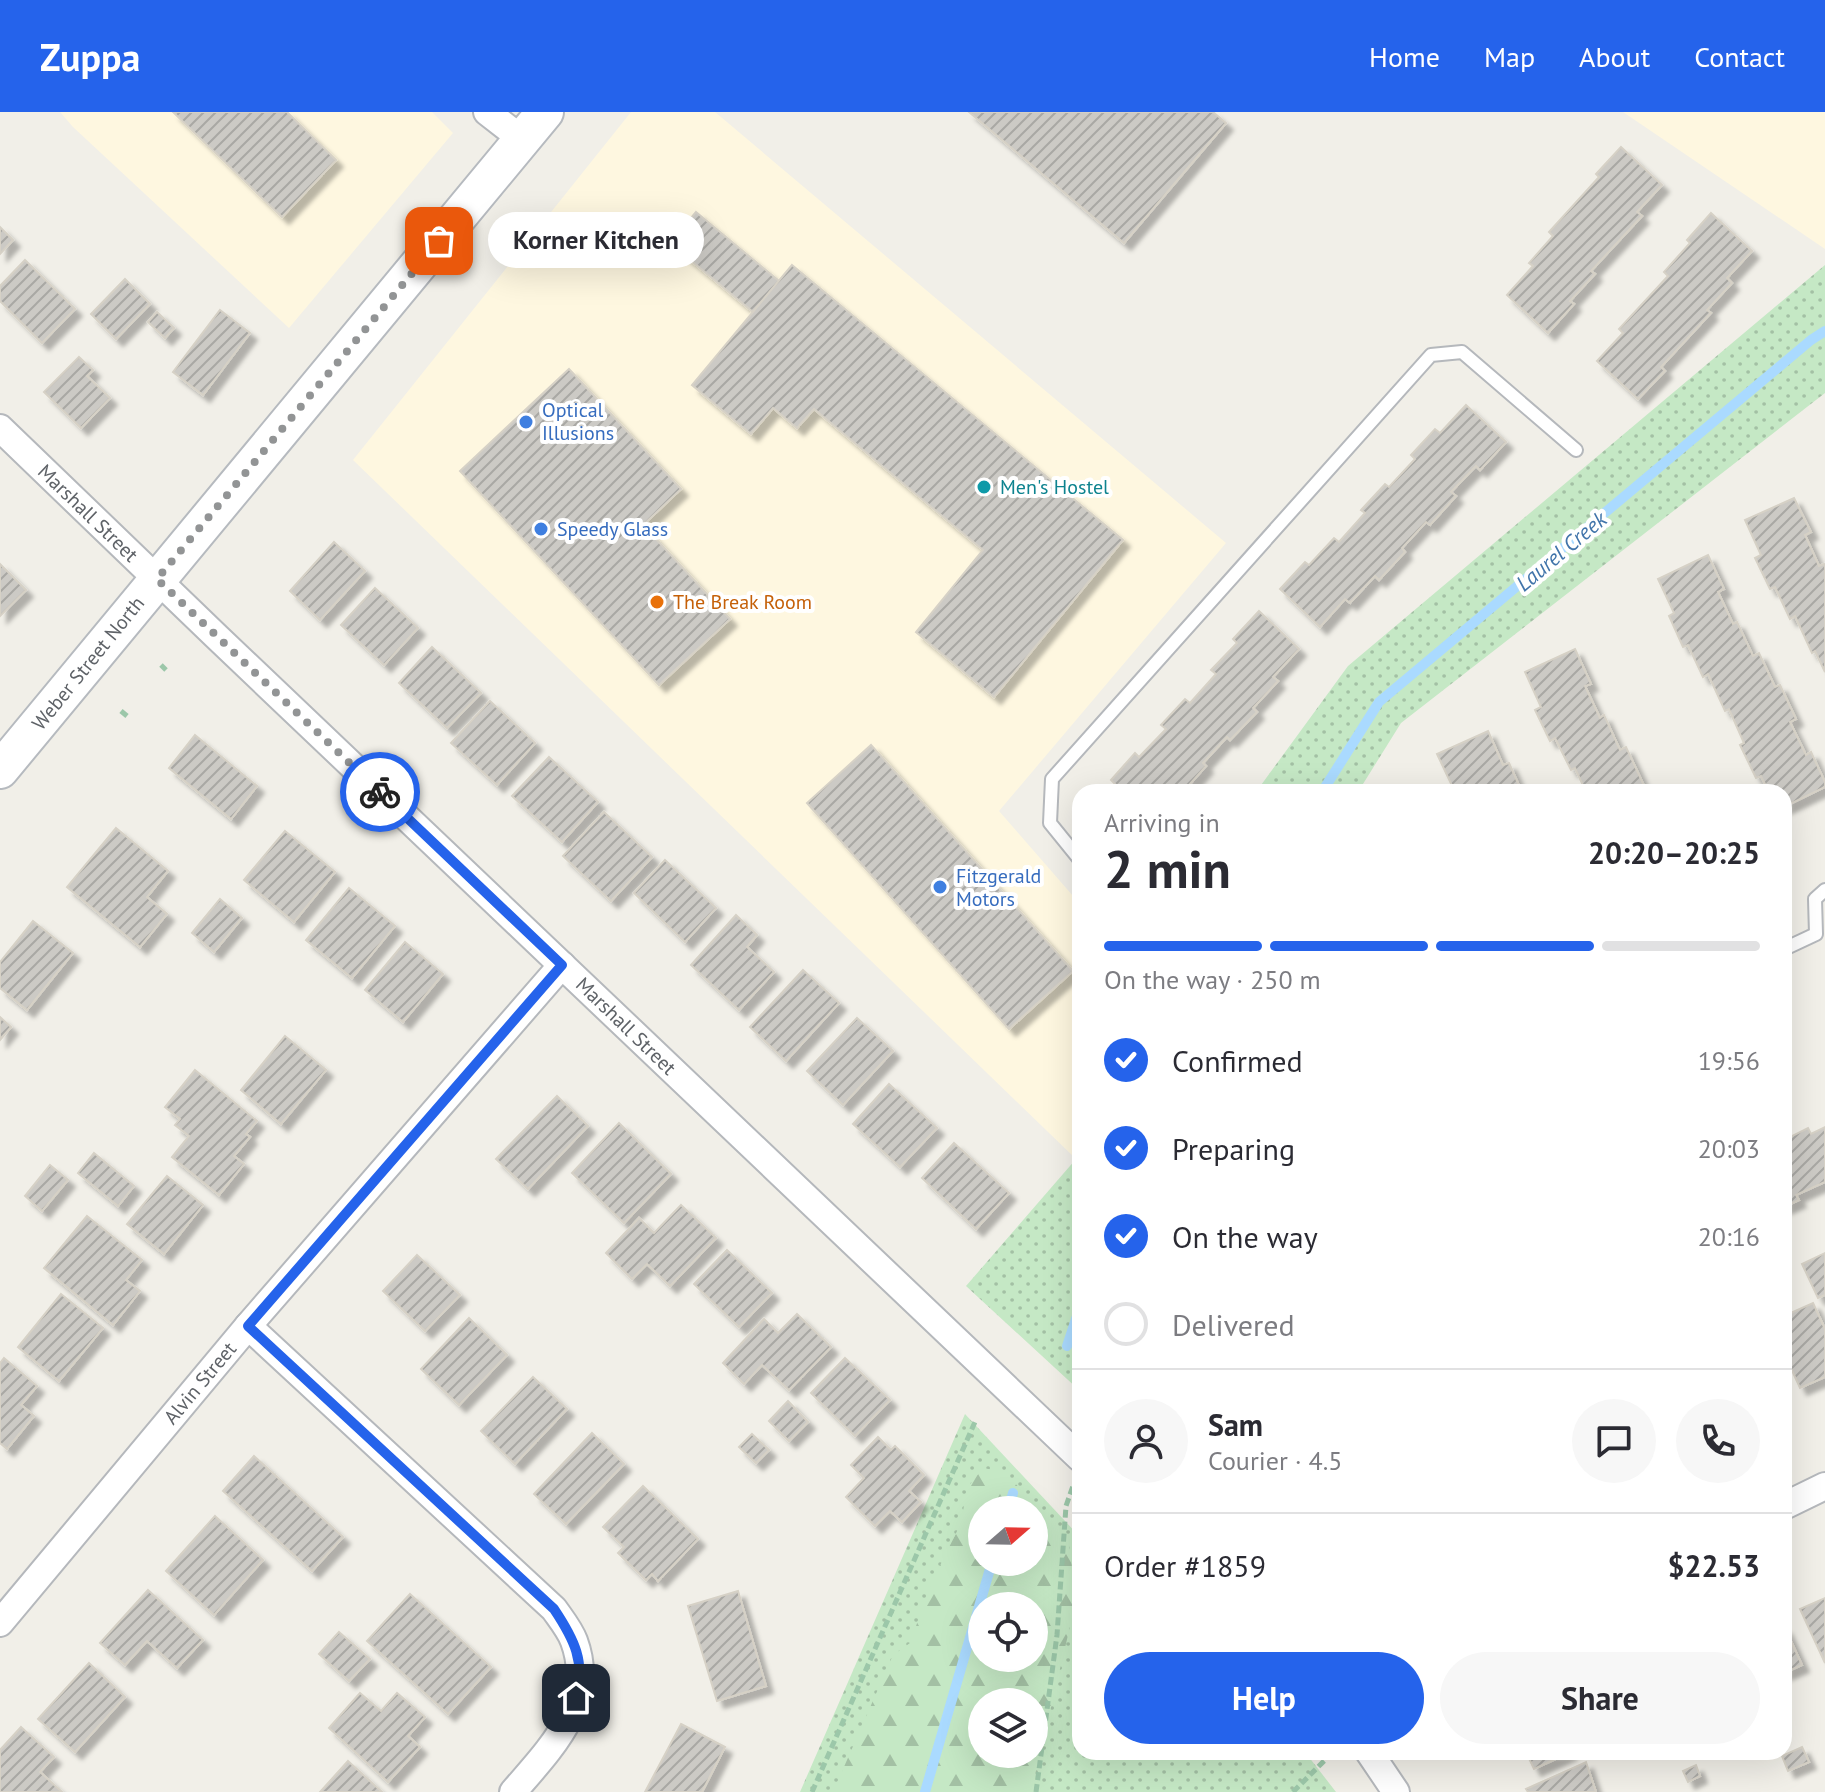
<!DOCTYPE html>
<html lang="en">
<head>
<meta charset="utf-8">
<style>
	body { margin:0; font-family:"PT Sans",sans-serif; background:#f7f7f7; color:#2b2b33; height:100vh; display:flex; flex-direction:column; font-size:30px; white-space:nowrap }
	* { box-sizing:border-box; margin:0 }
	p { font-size:26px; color:#7c7c81 }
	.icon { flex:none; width:44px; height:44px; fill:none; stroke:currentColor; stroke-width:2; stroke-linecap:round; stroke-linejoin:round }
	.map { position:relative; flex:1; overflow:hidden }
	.details { position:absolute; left:1072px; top:672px; width:720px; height:976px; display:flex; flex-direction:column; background:#fff; border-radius:24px; box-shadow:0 8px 32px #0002 }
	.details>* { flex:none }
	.needle { width:52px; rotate:70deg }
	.tools { position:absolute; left:968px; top:1384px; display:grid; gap:16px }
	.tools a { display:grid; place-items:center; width:80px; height:80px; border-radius:50%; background:#fff; box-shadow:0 8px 32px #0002; font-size:40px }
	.pin { position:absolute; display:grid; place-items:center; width:68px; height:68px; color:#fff; margin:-34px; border-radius:16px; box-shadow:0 4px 12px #0006 }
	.courier { position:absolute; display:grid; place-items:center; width:80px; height:80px; margin:-40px; border:6px solid #2563eb; border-radius:50%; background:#fff; color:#222; box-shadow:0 2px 10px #0007 }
	.bubble { position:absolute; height:56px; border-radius:28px; background:#fff; box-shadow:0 8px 32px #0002; font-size:26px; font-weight:700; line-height:56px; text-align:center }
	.overview em { font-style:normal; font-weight:700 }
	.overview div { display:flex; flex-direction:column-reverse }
	.overview { display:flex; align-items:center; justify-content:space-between; height:136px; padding:0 32px }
	h1 { font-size:52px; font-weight:700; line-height:60px }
	.bar { display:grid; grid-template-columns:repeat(4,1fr); gap:12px 8px; align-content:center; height:96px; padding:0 32px }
	.bar i { height:10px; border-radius:6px; background:#e1e1e2 }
	.bar .active { background:#2563eb }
	.bar p { grid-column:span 4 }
	.line { display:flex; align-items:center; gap:20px; padding:0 32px; border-top:2px solid #e1e1e2 }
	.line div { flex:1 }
	.round { display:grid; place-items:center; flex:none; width:84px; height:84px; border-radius:42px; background:#f7f7f7 }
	ol { padding:0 32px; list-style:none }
	li { display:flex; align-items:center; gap:24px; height:88px }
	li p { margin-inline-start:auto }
	li .icon { padding:8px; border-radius:50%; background:#2563eb; color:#fff; stroke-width:4 }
	li:last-child { color:#7c7c81 }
	li i { width:44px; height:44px; border:4px solid #e1e1e2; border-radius:50% }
	.cta { display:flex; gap:16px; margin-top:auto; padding:16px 32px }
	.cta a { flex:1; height:92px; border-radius:48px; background:#2563eb; color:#fff; font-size:32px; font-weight:700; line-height:92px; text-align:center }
	.cta a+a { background:#f7f7f7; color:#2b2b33 }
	header { display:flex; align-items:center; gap:48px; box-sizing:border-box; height:112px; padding:0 40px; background:#2563eb; color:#fff }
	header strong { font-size:38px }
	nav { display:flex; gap:44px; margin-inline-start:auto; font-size:28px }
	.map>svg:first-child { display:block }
</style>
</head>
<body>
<header>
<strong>Zuppa</strong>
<nav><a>Home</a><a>Map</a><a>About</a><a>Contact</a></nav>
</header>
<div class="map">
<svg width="1825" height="1680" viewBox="0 0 1825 1680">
	<defs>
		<pattern id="grass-dots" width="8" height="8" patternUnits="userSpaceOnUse" patternTransform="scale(2)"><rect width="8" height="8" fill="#c5e8c5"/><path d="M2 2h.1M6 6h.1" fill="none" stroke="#a3c0a4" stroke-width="1.8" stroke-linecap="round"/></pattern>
		<pattern id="forest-firs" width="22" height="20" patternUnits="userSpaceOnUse" patternTransform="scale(2)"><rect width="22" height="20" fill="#c5e8c5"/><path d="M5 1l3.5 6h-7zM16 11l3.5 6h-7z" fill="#a3c0a4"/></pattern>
		<pattern id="building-hatch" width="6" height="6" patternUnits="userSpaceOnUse" patternTransform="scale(2)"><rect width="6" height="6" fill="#cccac5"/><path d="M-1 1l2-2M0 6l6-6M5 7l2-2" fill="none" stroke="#a9a8a4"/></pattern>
		<filter id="shadow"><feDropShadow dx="7" dy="7" stdDeviation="2" flood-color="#0004"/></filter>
	</defs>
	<rect width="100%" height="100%" fill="#f1efe8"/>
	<g fill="#fef7e0">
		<polygon points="60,0 432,0 453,21 289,216 73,15"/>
		<polygon points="631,0 715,0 1226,431 999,699 1080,792 1080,1037 1076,1047 353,348"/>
		<polygon points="1623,0 1825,0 1825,137"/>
	</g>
	<g fill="url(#grass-dots)" fill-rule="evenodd">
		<polygon points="1825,153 1825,281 1401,611 1358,680 1256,680 1348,554"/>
		<polygon points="1080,1037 1080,1279 966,1174 1076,1047"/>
		<path d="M965,1302L1080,1425V1640H1305L1336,1680H800ZM982,1398H1034V1450H982ZM982,1494H1034V1546H982ZM982,1590H1034V1642H982Z"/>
	</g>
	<path fill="url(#forest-firs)" fill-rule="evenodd" d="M983,1356L1005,1360L1069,1431L1076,1489L1031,1680H833L893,1543L910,1531L931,1472L961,1411L967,1376ZM982,1398H1034V1450H982ZM982,1494H1034V1546H982ZM982,1590H1034V1642H982Z"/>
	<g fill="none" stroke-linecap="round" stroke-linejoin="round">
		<g stroke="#aadaff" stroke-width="10">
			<polyline points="1322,680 1379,590 1811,228 1825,219"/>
			<polyline points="1067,1234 1080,1195"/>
			<polyline points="1008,1398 1013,1381"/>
			<polyline points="925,1680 992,1450"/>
		</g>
	</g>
	<g fill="url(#building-hatch)" stroke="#d6d1c6" stroke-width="2" filter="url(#shadow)">
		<polygon points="173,0 287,0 336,48 282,105"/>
		<polygon points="969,0 1213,0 1226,11 1124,131"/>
		<polygon points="1621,35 1662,73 1637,100 1642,104 1591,159 1595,162 1570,189 1574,192 1548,221 1507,183 1533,154 1529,151 1553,124 1549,120 1599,65 1596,62"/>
		<polygon points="696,100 779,169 753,200 670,131"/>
		<polygon points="1711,101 1752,139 1727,166 1732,171 1707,198 1711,201 1661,255 1665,259 1638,287 1597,249 1623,221 1619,217 1668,164 1664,160 1690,131 1687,128"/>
		<polygon points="0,115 13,128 0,142"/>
		<polygon points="25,148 75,197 42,231 0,189 0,174"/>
		<polygon points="792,153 1123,428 994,585 916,520 983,438 814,297 797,316 773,296 751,322 692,273"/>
		<polygon points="125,167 150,192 116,227 91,202"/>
		<polygon points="220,198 250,221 203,283 173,260"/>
		<polygon points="157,200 174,216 165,226 148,210"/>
		<polygon points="79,245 93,258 87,264 110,286 81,316 44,280"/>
		<polygon points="569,257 681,377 643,413 730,507 659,573 460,359"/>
		<polygon points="1466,293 1506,330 1480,358 1476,354 1451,380 1456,384 1430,413 1426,410 1402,436 1405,440 1379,468 1375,464 1350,491 1345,487 1320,515 1280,477 1305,450 1309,453 1334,426 1339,430 1365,401 1361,398 1385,372 1389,375 1415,347 1411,343 1435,317 1440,321"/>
		<polygon points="1794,386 1811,420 1805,423 1819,454 1824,452 1825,454 1825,560 1815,539 1812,541 1795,504 1790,507 1775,475 1770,477 1755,446 1761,443 1745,408"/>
		<polygon points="334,430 365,459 320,508 290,479"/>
		<polygon points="1708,443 1724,477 1718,480 1733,512 1737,510 1753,544 1759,541 1775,575 1780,573 1796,607 1790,610 1806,643 1811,640 1825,670 1825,675 1784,695 1784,680 1769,680 1761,664 1756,666 1740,633 1744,631 1729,597 1725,599 1708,562 1703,565 1688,533 1683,535 1669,504 1674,501 1658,467"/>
		<polygon points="0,452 26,478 0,504"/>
		<polygon points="375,476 418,516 384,553 341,513"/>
		<polygon points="1259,499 1299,537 1273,565 1278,569 1253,596 1257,600 1230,628 1227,625 1203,651 1206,654 1183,680 1107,680 1115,672 1111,668 1135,641 1139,645 1166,617 1161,613 1185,587 1190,591 1216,562 1211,558 1237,531 1233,527"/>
		<polygon points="432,535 481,581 447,616 399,571"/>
		<polygon points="1575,537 1591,572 1585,574 1600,606 1604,603 1620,638 1626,635 1647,680 1586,680 1575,656 1571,658 1555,626 1550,629 1535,598 1541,595 1525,560"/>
		<polygon points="490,589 535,631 497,673 451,631"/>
		<polygon points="1488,619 1503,653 1509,651 1522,680 1462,680 1459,673 1453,676 1437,642"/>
		<polygon points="195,623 257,674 231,707 169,656"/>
		<polygon points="871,633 1073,859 1009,917 807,691"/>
		<polygon points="549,645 598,690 562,730 512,684"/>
		<polygon points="604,700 652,745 611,789 563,744"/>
		<polygon points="116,716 168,759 147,785 167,802 140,835 67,775"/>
		<polygon points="285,719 335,760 294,810 244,768"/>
		<polygon points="665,748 716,796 685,830 634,781"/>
		<polygon points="349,776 395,814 352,866 306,828"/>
		<polygon points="220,787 242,806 214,840 192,821"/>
		<polygon points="736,803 757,823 747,835 774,860 739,898 691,853"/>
		<polygon points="33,809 73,841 27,898 0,876 0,850"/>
		<polygon points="405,830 443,862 403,910 365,878"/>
		<polygon points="803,858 839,891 786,949 750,915"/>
		<polygon points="0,905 11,915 0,928"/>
		<polygon points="857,906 893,939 843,993 807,959"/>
		<polygon points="285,924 326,958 281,1012 241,978"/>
		<polygon points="195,958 257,1009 246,1022 250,1025 234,1044 244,1052 219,1083 172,1045 189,1024 175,1013 180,1007 165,995"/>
		<polygon points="889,972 937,1016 900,1055 853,1012"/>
		<polygon points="557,984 588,1014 528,1077 496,1047"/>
		<polygon points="619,1011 671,1062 624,1111 572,1061"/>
		<polygon points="1825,1015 1825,1070 1796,1083 1799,1088 1784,1095 1784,1028 1808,1016 1811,1022"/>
		<polygon points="954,1031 1009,1081 976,1117 922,1066"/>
		<polygon points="94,1041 134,1074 118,1094 78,1061"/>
		<polygon points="50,1053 68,1068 42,1099 25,1084"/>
		<polygon points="167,1064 203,1093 164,1142 127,1112"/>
		<polygon points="681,1093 716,1126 670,1174 647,1152 632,1167 606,1141 639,1106 654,1121"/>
		<polygon points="87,1104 142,1148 126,1168 140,1179 113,1213 44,1156"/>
		<polygon points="727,1138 772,1181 739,1215 694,1172"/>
		<polygon points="1825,1141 1825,1183 1818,1186 1802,1152"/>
		<polygon points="417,1143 460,1183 425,1219 383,1179"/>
		<polygon points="61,1182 103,1216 59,1269 18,1235"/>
		<polygon points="1813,1191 1825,1217 1825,1265 1800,1276 1784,1241 1784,1204"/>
		<polygon points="797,1202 831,1235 789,1278 762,1253 744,1272 723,1251 764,1207 778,1221"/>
		<polygon points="469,1206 507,1243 459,1293 421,1257"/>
		<polygon points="4,1246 37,1274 21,1293 34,1304 7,1337 0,1331 0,1251"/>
		<polygon points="845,1246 890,1288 855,1324 811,1281"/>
		<polygon points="533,1265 567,1297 515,1352 481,1319"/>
		<polygon points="788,1289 808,1310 789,1329 769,1309"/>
		<polygon points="592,1321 624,1352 566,1412 534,1382"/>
		<polygon points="752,1322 769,1338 756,1351 739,1335"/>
		<polygon points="878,1325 891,1338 895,1334 924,1363 909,1379 921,1390 902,1410 890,1399 875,1414 846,1385 864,1366 851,1353"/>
		<polygon points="254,1344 343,1425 312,1459 223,1379"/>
		<polygon points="643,1374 698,1427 658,1469 652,1462 646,1468 618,1441 624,1435 603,1415"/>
		<polygon points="215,1404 263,1448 214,1503 166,1459"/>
		<polygon points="148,1478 203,1528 177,1556 147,1529 125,1553 100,1531"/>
		<polygon points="738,1479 766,1574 717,1589 688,1494"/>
		<polygon points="410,1482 491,1555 448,1602 367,1529"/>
		<polygon points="1825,1486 1825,1551 1800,1497"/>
		<polygon points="1784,1514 1802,1553 1784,1561"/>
		<polygon points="339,1520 370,1547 349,1569 319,1542"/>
		<polygon points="89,1551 125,1585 75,1640 38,1607"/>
		<polygon points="360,1581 381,1599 397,1581 425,1605 408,1624 420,1635 388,1670 329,1616"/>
		<polygon points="681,1612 725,1635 702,1680 645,1680"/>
		<polygon points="21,1615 54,1645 40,1660 62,1680 0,1680 0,1638"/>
		<polygon points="1802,1635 1809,1650 1788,1659 1782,1644"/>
		<polygon points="1526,1640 1571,1640 1534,1657"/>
		<polygon points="348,1649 382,1680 320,1680"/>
		<polygon points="1586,1650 1596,1680 1528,1680 1526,1677"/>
		<polygon points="1696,1653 1700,1664 1688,1670 1683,1659"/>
	</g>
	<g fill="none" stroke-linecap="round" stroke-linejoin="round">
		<defs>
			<g id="lane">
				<polyline points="1080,748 1050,711 1052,667 1431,243 1462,240 1576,338"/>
				<polyline points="1784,837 1816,822 1815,787 1825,778"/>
			</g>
			<g id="street">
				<polyline points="487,0 523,28"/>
				<polyline points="0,316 217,525 1080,1346"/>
				<path d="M248,1214L554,1497C561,1507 570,1518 574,1529C597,1591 550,1637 513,1680"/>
				<polyline points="1784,1394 1825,1374"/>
				<polyline points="0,1511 248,1214 562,853"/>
				<polyline points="1369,1640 1396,1680"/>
			</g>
			<polyline id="secondary" points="0,658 545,0"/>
		</defs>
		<use href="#lane" stroke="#b5b8bc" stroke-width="16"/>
		<use href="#street" stroke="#b5b8bc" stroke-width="30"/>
		<use href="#secondary" stroke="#b6babf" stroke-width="40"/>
		<g stroke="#9cc7a9" stroke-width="5" stroke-dasharray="8 4" stroke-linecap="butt">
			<polyline points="161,553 166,558"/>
			<polyline points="121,599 127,604"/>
			<polyline points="812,1680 975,1310"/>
			<polyline points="1036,1680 1057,1523 1066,1394 1074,1371"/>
			<polyline points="1293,1680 1333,1640"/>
		</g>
		<use href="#lane" stroke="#fff" stroke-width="12"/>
		<use href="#street" stroke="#fff" stroke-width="26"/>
		<use href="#secondary" stroke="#fff" stroke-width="36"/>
	</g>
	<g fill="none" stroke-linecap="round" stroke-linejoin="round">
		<polyline stroke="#929495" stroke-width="8" stroke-dasharray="0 14.4" points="380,680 157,467 439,129"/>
		<path stroke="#2563eb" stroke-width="10" d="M380,680L562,853L248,1214L554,1497C574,1527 586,1550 576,1586"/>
	</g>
	<g fill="#3f7fe0" stroke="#fff" stroke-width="3">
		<circle cx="526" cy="310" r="8"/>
		<circle cx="541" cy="417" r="8"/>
		<circle cx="940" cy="775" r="8"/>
	</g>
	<circle fill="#0f9aa8" stroke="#fff" stroke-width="3" cx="984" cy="375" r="8"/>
	<circle fill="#e8710a" stroke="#fff" stroke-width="3" cx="657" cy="490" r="8"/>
	<g text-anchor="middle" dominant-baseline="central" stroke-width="8" stroke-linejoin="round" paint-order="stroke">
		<g font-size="20" fill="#366cbe" stroke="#fff" text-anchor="start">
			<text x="542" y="298">Optical<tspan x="542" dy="23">Illusions</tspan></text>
			<text x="557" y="417">Speedy Glass</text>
			<text x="956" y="764">Fitzgerald<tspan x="956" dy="23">Motors</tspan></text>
		</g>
		<g font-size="20" fill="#0d838f" stroke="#fff" text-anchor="start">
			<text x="1000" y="375">Men's Hostel</text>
		</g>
		<g font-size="20" fill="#5f6368" stroke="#fff">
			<text transform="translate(88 401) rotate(44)">Marshall Street</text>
			<text transform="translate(88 551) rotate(-51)">Weber Street North</text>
			<text transform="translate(626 914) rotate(44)">Marshall Street</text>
			<text transform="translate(200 1271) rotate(-50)">Alvin Street</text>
		</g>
		<g font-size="20" fill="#c56008" stroke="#fff" text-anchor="start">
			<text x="673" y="490">The Break Room</text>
		</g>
		<g font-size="22" font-style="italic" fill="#4174aa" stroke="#fff">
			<text transform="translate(1561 439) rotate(-40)">Laurel Creek</text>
		</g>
	</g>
</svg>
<div class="tools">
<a><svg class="needle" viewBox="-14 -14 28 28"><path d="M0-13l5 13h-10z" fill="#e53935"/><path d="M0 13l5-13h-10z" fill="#7c7c81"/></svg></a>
<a><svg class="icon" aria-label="locate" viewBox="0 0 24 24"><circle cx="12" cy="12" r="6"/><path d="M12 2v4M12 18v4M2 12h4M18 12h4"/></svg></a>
<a><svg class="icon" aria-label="layers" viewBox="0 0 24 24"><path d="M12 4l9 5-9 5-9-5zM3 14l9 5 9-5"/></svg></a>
</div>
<div class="pin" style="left:439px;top:129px;background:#ea580c"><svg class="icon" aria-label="bag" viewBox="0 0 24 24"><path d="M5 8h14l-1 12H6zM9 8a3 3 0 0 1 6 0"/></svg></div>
<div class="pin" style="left:576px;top:1586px;background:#1f2937"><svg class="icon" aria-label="home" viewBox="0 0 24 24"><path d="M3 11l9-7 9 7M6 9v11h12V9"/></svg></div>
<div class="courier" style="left:380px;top:680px"><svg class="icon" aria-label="bike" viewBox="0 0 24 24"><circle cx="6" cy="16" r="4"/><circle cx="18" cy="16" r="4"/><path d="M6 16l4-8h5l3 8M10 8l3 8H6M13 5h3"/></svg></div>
<div class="bubble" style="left:488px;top:100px;width:216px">Korner Kitchen</div>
<section class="details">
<div class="overview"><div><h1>2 min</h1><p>Arriving in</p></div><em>20:20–20:25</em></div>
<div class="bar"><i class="active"></i><i class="active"></i><i class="active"></i><i></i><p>On the way · 250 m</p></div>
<ol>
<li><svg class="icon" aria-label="check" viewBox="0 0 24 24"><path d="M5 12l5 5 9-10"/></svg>Confirmed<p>19:56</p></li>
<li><svg class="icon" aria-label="check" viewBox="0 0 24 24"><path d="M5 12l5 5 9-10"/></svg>Preparing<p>20:03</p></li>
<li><svg class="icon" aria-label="check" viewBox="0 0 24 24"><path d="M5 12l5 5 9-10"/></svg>On the way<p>20:16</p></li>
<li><i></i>Delivered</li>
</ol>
<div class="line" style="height:144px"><a class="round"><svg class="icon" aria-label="person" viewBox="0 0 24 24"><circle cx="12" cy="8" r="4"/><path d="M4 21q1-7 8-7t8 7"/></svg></a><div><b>Sam</b><p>Courier · 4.5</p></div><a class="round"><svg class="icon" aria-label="chat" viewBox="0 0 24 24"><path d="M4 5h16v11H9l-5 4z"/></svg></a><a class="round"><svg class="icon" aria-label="phone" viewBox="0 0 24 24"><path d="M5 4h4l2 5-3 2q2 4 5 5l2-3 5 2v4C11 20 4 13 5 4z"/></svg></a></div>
<div class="line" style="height:104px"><div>Order #1859</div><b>$22.53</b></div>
<div class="cta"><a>Help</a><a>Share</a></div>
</section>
</div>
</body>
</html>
